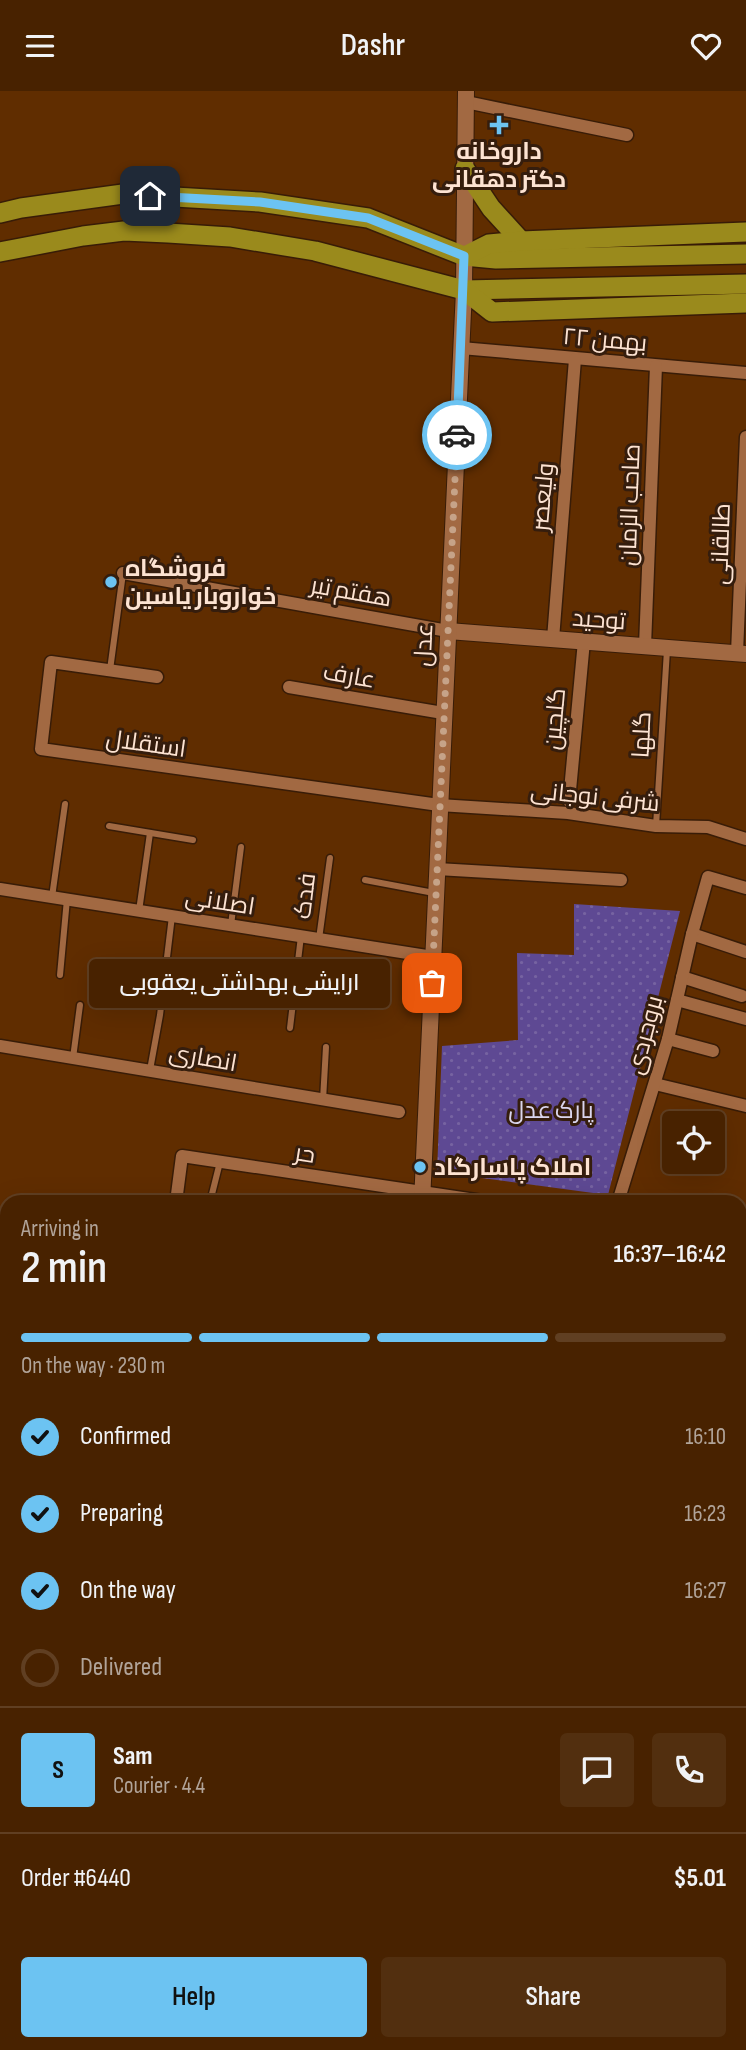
<!DOCTYPE html>
<html lang="en">
<head>
<meta charset="utf-8">
<style>
	body { margin:0; font-family:"Sofia Sans Condensed",Cairo,sans-serif; background:#522f0f; color:#f1f3f6; height:100vh; display:flex; flex-direction:column; font-size:26px; white-space:nowrap }
	* { box-sizing:border-box; margin:0 }
	p { font-size:23px; color:#b1a499 }
	.icon { flex:none; width:38px; height:38px; fill:none; stroke:currentColor; stroke-width:2; stroke-linecap:round; stroke-linejoin:round }
	.map { position:relative; flex:1; overflow:hidden }
	.panel { position:absolute; left:0px; top:1104px; width:747px; height:856px; display:flex; flex-direction:column; background:#482200; border-radius:21px 21px 0 0; box-shadow:0 7px 28px #0002,0 0 0 2px #603f22 }
	.panel>* { flex:none }
	.tools { position:absolute; left:662px; top:1020px; display:grid; gap:14px }
	.tools a { display:grid; place-items:center; width:63px; height:63px; border-radius:7px; background:#482200; box-shadow:0 7px 28px #0002,0 0 0 2px #603f22; font-size:35px }
	.pin { position:absolute; display:grid; place-items:center; width:60px; height:60px; color:#fff; margin:-30px; border-radius:14px; box-shadow:0 4px 10px #0006 }
	.courier { position:absolute; display:grid; place-items:center; width:70px; height:70px; margin:-35px; border:5px solid #6cc3f2; border-radius:50%; background:#fff; color:#222; box-shadow:0 2px 9px #0007 }
	.bubble { position:absolute; height:49px; border-radius:7px; background:#482200; box-shadow:0 7px 28px #0002,0 0 0 2px #603f22; font-size:23px; font-weight:600; line-height:49px; text-align:center }
	.headline em { font-style:normal; font-weight:600 }
	.headline div { display:flex; flex-direction:column-reverse }
	.headline { display:flex; align-items:center; justify-content:space-between; height:119px; padding:0 21px }
	h1 { font-size:46px; font-weight:600; line-height:52px }
	.bar { display:grid; grid-template-columns:repeat(4,1fr); gap:10px 7px; align-content:center; height:84px; padding:0 21px }
	.bar i { height:9px; border-radius:5px; background:#603f22 }
	.bar .current { background:#6cc3f2 }
	.bar p { grid-column:span 4 }
	.line { display:flex; align-items:center; gap:18px; padding:0 21px; border-top:2px solid #603f22 }
	.line div { flex:1 }
	.round { display:grid; place-items:center; flex:none; width:74px; height:74px; border-radius:7px; background:#522f0f }
	ol { padding:0 21px; list-style:none }
	li { display:flex; align-items:center; gap:21px; height:77px }
	li p { margin-inline-start:auto }
	li .icon { padding:7px; border-radius:50%; background:#6cc3f2; color:#111; stroke-width:4 }
	li:last-child { color:#b1a499 }
	li i { width:38px; height:38px; border:4px solid #603f22; border-radius:50% }
	.action { display:flex; gap:14px; margin-top:auto; padding:14px 21px }
	.action a { flex:1; height:80px; border-radius:7px; background:#6cc3f2; color:#111; font-size:28px; font-weight:600; line-height:80px; text-align:center }
	.action a+a { background:#522f0f; color:#f1f3f6 }
	header { display:flex; justify-content:space-between; align-items:center; height:91px; padding:0 21px; background:#482200; font-size:32px; font-weight:600 }
	.map>svg:first-child { display:block }
</style>
</head>
<body>
<header><svg class="icon" aria-label="menu" viewBox="0 0 24 24"><path d="M4 6h16M4 12h16M4 18h16"/></svg>Dashr<svg class="icon" aria-label="heart" viewBox="0 0 24 24"><path d="M12 20l-8-8c-3-5 5-10 8-4 3-6 11-1 8 4z"/></svg></header>
<div class="map">
<svg width="746" height="1959" viewBox="0 0 746 1959">
	<defs>
		<pattern id="park-dots" width="8" height="8" patternUnits="userSpaceOnUse" patternTransform="scale(1.75)"><rect width="8" height="8" fill="#5e4993"/><path d="M2 2h.1M6 6h.1" fill="none" stroke="#7663a1" stroke-width="1.8" stroke-linecap="round"/></pattern>
		<pattern id="building-hatch" width="6" height="6" patternUnits="userSpaceOnUse" patternTransform="scale(1.75)"><rect width="6" height="6" fill="#8b5d09"/><path d="M-1 1l2-2M0 6l6-6M5 7l2-2" fill="none" stroke="#a27c38"/></pattern>
	</defs>
	<rect width="100%" height="100%" fill="#602d00"/>
	<polygon fill="url(#park-dots)" points="574,813 680,820 608,1104 437,1081 442,955 518,949 517,862 574,864"/>
	<polygon fill="url(#building-hatch)" points="0,1951 7,1951 7,1953 123,1957 123,1959 0,1959"/>
	<g fill="none" stroke-linecap="round" stroke-linejoin="round">
		<polyline stroke="#784820" stroke-width="19" stroke-dasharray="19 10" stroke-linecap="butt" points="0,1880 7,1880"/>
		<defs>
			<g id="service">
				<polyline points="110,579 123,482"/>
				<polyline points="109,735 193,749"/>
				<polyline points="656,735 667,559"/>
				<polyline points="365,789 434,802"/>
				<polyline points="52,806 65,713"/>
				<polyline points="139,820 150,742"/>
				<polyline points="231,834 241,756"/>
				<polyline points="319,848 330,767"/>
				<polyline points="60,884 67,808"/>
				<polyline points="290,937 301,845"/>
				<polyline points="73,967 80,914"/>
				<polyline points="150,979 160,924 172,825"/>
				<polyline points="323,1009 326,956"/>
				<polyline points="210,1111 220,1071"/>
				<polyline points="0,1514 7,1515"/>
				<polyline points="0,1571 4,1572"/>
				<polyline points="586,1953 604,1958 627,1953"/>
			</g>
			<g id="minor">
				<polyline points="466,11 627,44"/>
				<polyline points="461,257 746,282"/>
				<polyline points="123,482 448,540"/>
				<polyline points="553,548 575,268"/>
				<polyline points="645,555 656,275"/>
				<polyline points="737,562 746,346"/>
				<polyline points="157,586 51,571 41,658 439,714 568,722 656,735 708,736 746,748"/>
				<polyline points="289,596 443,622"/>
				<polyline points="569,710 584,550"/>
				<polyline points="437,778 621,789"/>
				<polyline points="0,798 433,866"/>
				<polyline points="692,843 746,861"/>
				<polyline points="682,886 742,905"/>
				<polyline points="677,909 746,928"/>
				<polyline points="668,948 713,960"/>
				<polyline points="0,955 399,1021"/>
				<polyline points="655,993 746,1015"/>
				<polyline points="176,1111 182,1065 489,1111"/>
				<polyline points="618,1111 668,948 692,843 708,786 746,797"/>
				<polyline points="740,1145 746,1146"/>
				<polyline points="0,1257 7,1258"/>
				<polyline points="0,1352 7,1353"/>
				<polyline points="740,1382 746,1275"/>
				<polyline points="740,1424 746,1425"/>
				<polyline points="0,1455 7,1456"/>
				<polyline points="0,1544 7,1545"/>
				<polyline points="740,1609 746,1610"/>
				<polyline points="740,1719 746,1719"/>
				<polyline points="351,1953 359,1959"/>
				<polyline points="388,1953 388,1959"/>
			</g>
			<g id="tertiary">
				<polyline points="448,540 746,563"/>
				<polyline points="422,1111 464,199 466,0"/>
			</g>
			<g id="primary">
				<polyline points="465,78 491,117 521,150"/>
				<polyline points="0,122 21,117 123,103 260,111 368,127 464,165 496,168 746,163"/>
				<polyline points="0,161 83,145 124,140 168,142 230,146 315,160 464,199 746,193"/>
				<polyline points="465,165 489,153 521,150 746,141"/>
				<polyline points="464,199 492,221 746,212"/>
				<polyline points="0,1809 7,1810"/>
				<polyline points="0,1845 7,1845"/>
				<polyline points="740,1880 746,1880"/>
				<polyline points="0,1907 7,1908"/>
				<polyline points="740,1942 746,1942"/>
			</g>
		</defs>
		<use href="#service" stroke="#381c07" stroke-width="9"/>
		<use href="#minor" stroke="#381c07" stroke-width="15"/>
		<use href="#tertiary" stroke="#381c07" stroke-width="18"/>
		<use href="#primary" stroke="#381c07" stroke-width="22"/>
		<use href="#service" stroke="#a26942" stroke-width="6"/>
		<use href="#minor" stroke="#a26942" stroke-width="12"/>
		<use href="#tertiary" stroke="#a26942" stroke-width="16"/>
		<use href="#primary" stroke="#9a8a1c" stroke-width="19"/>
	</g>
	<g fill="none" stroke-linecap="round" stroke-linejoin="round">
		<polyline stroke="#c6a388" stroke-width="7" stroke-dasharray="0 12.6" points="432,892 457,344"/>
		<polyline stroke="#6cc3f2" stroke-width="9" points="150,105 260,111 368,127 464,165 457,344"/>
	</g>
	<g fill="#6cc3f2" stroke="#351d0d" stroke-width="2.5">
		<path d="M495.5 23.5h7v7h7v7h-7v7h-7v-7h-7v-7h7z"/>
		<circle cx="111" cy="491" r="7"/>
		<circle cx="420" cy="1076" r="7"/>
	</g>
	<g text-anchor="middle" dominant-baseline="central" stroke-width="6" stroke-linejoin="round" paint-order="stroke">
		<g font-size="24" font-weight="bold" fill="#fde3d2" stroke="#351d0d" text-anchor="start">
			<text x="499" y="60" text-anchor="middle">داروخانه<tspan x="499" dy="28">دکتر دهقانی</tspan></text>
			<text x="125" y="477">فروشگاه<tspan x="125" dy="28">خواروبار یاسین</tspan></text>
			<text x="434" y="1076">املاک پاسارگاد</text>
		</g>
		<g font-size="24" fill="#fde3d2" stroke="#351d0d">
			<text transform="translate(605 249) rotate(5)">۲۲ بهمن</text>
			<text transform="translate(543 406) rotate(-85)">ولیعصر</text>
			<text transform="translate(630 414) rotate(-88)">صاحب الزمان</text>
			<text transform="translate(721 453) rotate(-88)">طالقانی</text>
			<text transform="translate(351 501) rotate(10)">هفتم تیر</text>
			<text transform="translate(599 529) rotate(4)">توحید</text>
			<text transform="translate(424 554) rotate(-87)">عدل</text>
			<text transform="translate(349 585) rotate(10)">عارف</text>
			<text transform="translate(555 628) rotate(-85)">گلچین</text>
			<text transform="translate(642 644) rotate(-87)">گلها</text>
			<text transform="translate(146 653) rotate(8)">استقلال</text>
			<text transform="translate(595 706) rotate(6)">شرفی نوجانی</text>
			<text transform="translate(305 805) rotate(-83)">فدک</text>
			<text transform="translate(220 811) rotate(9)">اصلانی</text>
			<text transform="translate(645 944) rotate(-75)">بروجردی</text>
			<text transform="translate(203 967) rotate(10)">انصاری</text>
			<text transform="translate(305 1063) rotate(9)">حر</text>
		</g>
		<g font-size="24" fill="#dad5ed" stroke="#351d0d">
			<text x="551" y="1019">پارک عدل</text>
		</g>
	</g>
</svg>
<div class="tools">
<a><svg class="icon" aria-label="locate" viewBox="0 0 24 24"><circle cx="12" cy="12" r="6"/><path d="M12 2v4M12 18v4M2 12h4M18 12h4"/></svg></a>
</div>
<div class="pin" style="left:432px;top:892px;background:#ea580c"><svg class="icon" aria-label="bag" viewBox="0 0 24 24"><path d="M5 8h14l-1 12H6zM9 8a3 3 0 0 1 6 0"/></svg></div>
<div class="pin" style="left:150px;top:105px;background:#1f2937"><svg class="icon" aria-label="home" viewBox="0 0 24 24"><path d="M3 11l9-7 9 7M6 9v11h12V9"/></svg></div>
<div class="courier" style="left:457px;top:344px"><svg class="icon" aria-label="car" viewBox="0 0 24 24"><path d="M5 17H2v-5l4-1 3-4h7l3 4 3 1v5h-3M9 17h6M6 11h13"/><circle cx="7" cy="17" r="2"/><circle cx="17" cy="17" r="2"/></svg></div>
<div class="bubble" style="left:89px;top:868px;width:301px">ارایشی بهداشتی یعقوبی</div>
<section class="panel">
<div class="headline"><div><h1>2 min</h1><p>Arriving in</p></div><em>16:37–16:42</em></div>
<div class="bar"><i class="current"></i><i class="current"></i><i class="current"></i><i></i><p>On the way · 230 m</p></div>
<ol>
<li><svg class="icon" aria-label="check" viewBox="0 0 24 24"><path d="M5 12l5 5 9-10"/></svg>Confirmed<p>16:10</p></li>
<li><svg class="icon" aria-label="check" viewBox="0 0 24 24"><path d="M5 12l5 5 9-10"/></svg>Preparing<p>16:23</p></li>
<li><svg class="icon" aria-label="check" viewBox="0 0 24 24"><path d="M5 12l5 5 9-10"/></svg>On the way<p>16:27</p></li>
<li><i></i>Delivered</li>
</ol>
<div class="line" style="height:126px"><b class="round" style="background:#6cc3f2;color:#111">S</b><div><b>Sam</b><p>Courier · 4.4</p></div><a class="round"><svg class="icon" aria-label="chat" viewBox="0 0 24 24"><path d="M4 5h16v11H9l-5 4z"/></svg></a><a class="round"><svg class="icon" aria-label="phone" viewBox="0 0 24 24"><path d="M5 4h4l2 5-3 2q2 4 5 5l2-3 5 2v4C11 20 4 13 5 4z"/></svg></a></div>
<div class="line" style="height:91px"><div>Order #6440</div><b>$5.01</b></div>
<div class="action"><a>Help</a><a>Share</a></div>
</section>
</div>
</body>
</html>
